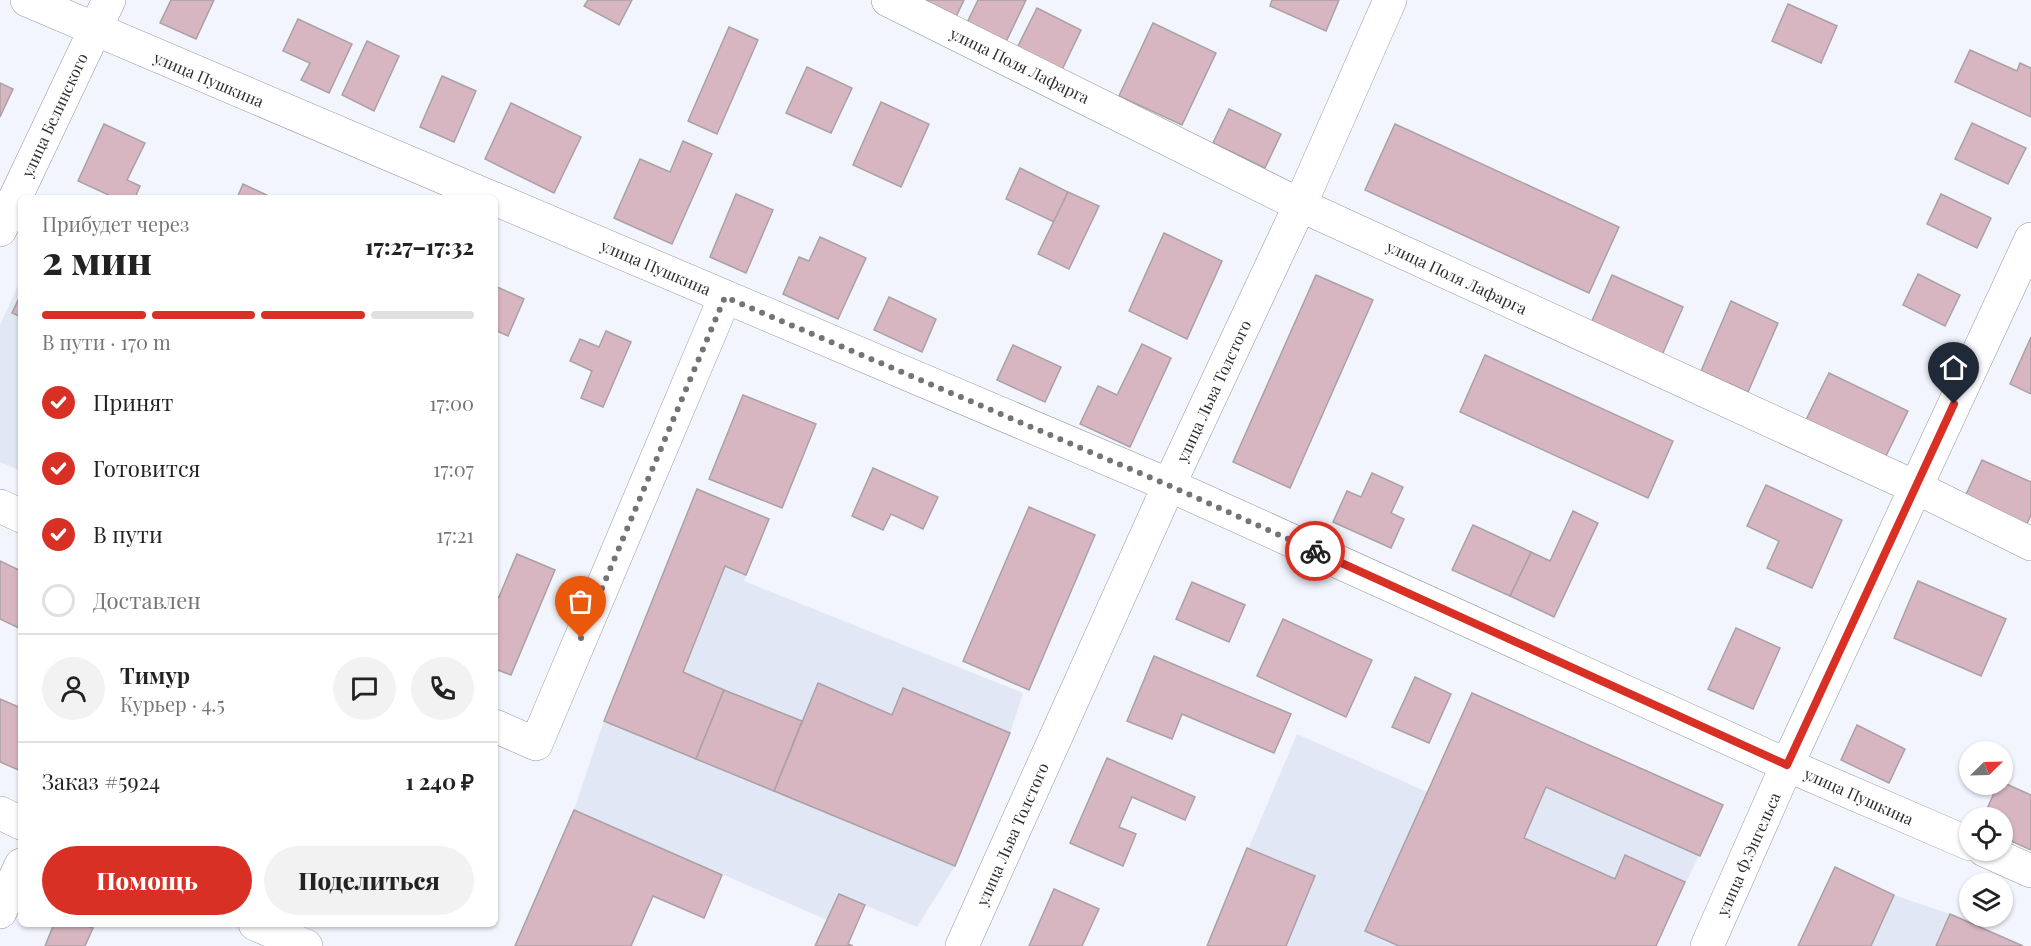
<!DOCTYPE html>
<html lang="ru">
<head>
<meta charset="utf-8">
<style>
	body { margin:0; font-family:"Playfair Display",serif; background:#f2f2f2; color:#222; height:100vh; display:flex; flex-direction:column; font-size:22px; white-space:nowrap }
	* { box-sizing:border-box; margin:0 }
	p { font-size:20px; color:#767676 }
	.icon { flex:none; width:33px; height:33px; fill:none; stroke:currentColor; stroke-width:2; stroke-linecap:round; stroke-linejoin:round }
	.map { position:relative; flex:1; overflow:hidden }
	.details { position:absolute; left:18px; top:195px; width:480px; height:732px; display:flex; flex-direction:column; background:#fff; border-radius:9px; box-shadow:0 2px 4px #0004 }
	.details>* { flex:none }
	.needle { width:39px; rotate:67deg }
	.controls { position:absolute; left:1959px; top:741px; display:grid; gap:12px }
	.controls a { display:grid; place-items:center; width:54px; height:54px; border-radius:50%; background:#fff; box-shadow:0 2px 4px #0004; font-size:30px }
	.pin { position:absolute; display:grid; place-items:center; width:51px; height:51px; color:#fff; margin:-62px -26px; border-radius:50% 50% 50% 0; rotate:-45deg; box-shadow:0 0 6px #0007 }
	.pin .icon { rotate:45deg }
	.courier { position:absolute; display:grid; place-items:center; width:60px; height:60px; margin:-30px; border:4px solid #d93025; border-radius:50%; background:#fff; color:#222; box-shadow:0 2px 8px #0007 }
	.summary em { font-style:normal; font-weight:800 }
	.summary div { display:flex; flex-direction:column-reverse }
	.summary { display:flex; align-items:center; justify-content:space-between; height:102px; padding:0 24px }
	h1 { font-size:39px; font-weight:800; line-height:45px }
	.bar { display:grid; grid-template-columns:repeat(4,1fr); gap:9px 6px; align-content:center; height:72px; padding:0 24px }
	.bar i { height:8px; border-radius:4px; background:#e0e0e0 }
	.bar .active { background:#d93025 }
	.bar p { grid-column:span 4 }
	.line { display:flex; align-items:center; gap:15px; padding:0 24px; border-top:2px solid #e0e0e0 }
	.line div { flex:1 }
	.round { display:grid; place-items:center; flex:none; width:63px; height:63px; border-radius:32px; background:#f2f2f2 }
	ol { padding:0 24px; list-style:none }
	li { display:flex; align-items:center; gap:18px; height:66px }
	li p { margin-inline-start:auto }
	li .icon { padding:6px; border-radius:50%; background:#d93025; color:#fff; stroke-width:4 }
	li:last-child { color:#767676 }
	li i { width:33px; height:33px; border:3px solid #e0e0e0; border-radius:50% }
	.button { display:flex; gap:12px; margin-top:auto; padding:12px 24px }
	.button a { flex:1; height:69px; border-radius:36px; background:#d93025; color:#fff; font-size:24px; font-weight:800; line-height:69px; text-align:center }
	.button a+a { background:#f2f2f2; color:#222 }
	.map>svg:first-child { display:block }
</style>
</head>
<body>
<div class="map">
<svg width="2031" height="946" viewBox="0 0 2031 946">
	<rect width="100%" height="100%" fill="#f3f5fe"/>
	<g fill="#e2e7f6">
		<polygon points="21,279 21,471 0,462 0,325"/>
		<polygon points="697,489 769,519 744,581 1023,693 1010,733 955,866 917,927 839,894 827,920 574,810 604,721"/>
		<polygon points="1472,693 1723,805 1656,946 1207,946 1297,734 1427,792"/>
		<polygon points="1835,867 1894,895 1950,914 2023,946 1798,946"/>
	</g>
	<g fill="#d7b6c1" stroke="#aaa1a4" stroke-width="1.5">
		<polygon points="171,0 214,0 196,39 160,23"/>
		<polygon points="588,0 632,0 619,25 584,6"/>
		<polygon points="920,0 964,0 955,19"/>
		<polygon points="978,0 1026,0 1004,46 965,27"/>
		<polygon points="1272,0 1339,0 1326,31 1270,6"/>
		<polygon points="1788,4 1837,26 1821,63 1772,41"/>
		<polygon points="1037,8 1081,30 1060,74 1015,52"/>
		<polygon points="298,19 352,44 329,93 301,80 310,63 283,51"/>
		<polygon points="1153,23 1216,53 1182,125 1119,96"/>
		<polygon points="729,27 758,40 717,134 688,121"/>
		<polygon points="367,41 399,56 374,111 342,95"/>
		<polygon points="1970,50 2017,71 2020,63 2031,68 2031,117 1955,82"/>
		<polygon points="807,67 852,88 831,133 786,113"/>
		<polygon points="442,76 476,91 454,142 420,127"/>
		<polygon points="0,83 13,89 0,117"/>
		<polygon points="881,102 929,124 901,187 853,165"/>
		<polygon points="511,103 581,137 554,193 485,159"/>
		<polygon points="1229,109 1281,134 1265,168 1213,143"/>
		<polygon points="1972,123 2026,148 2008,184 1955,159"/>
		<polygon points="104,124 145,143 127,180 140,186 135,198 115,198 78,181"/>
		<polygon points="1395,124 1619,227 1589,293 1365,190"/>
		<polygon points="683,141 712,154 672,244 614,218 640,159 670,172"/>
		<polygon points="1020,168 1068,192 1054,222 1006,199"/>
		<polygon points="243,184 273,198 237,198"/>
		<polygon points="1068,192 1099,206 1069,269 1038,254"/>
		<polygon points="736,194 773,210 746,273 710,257"/>
		<polygon points="1941,194 1991,218 1977,248 1927,224"/>
		<polygon points="1164,233 1222,261 1187,339 1129,311"/>
		<polygon points="820,237 866,258 838,319 783,294 799,257 809,261"/>
		<polygon points="1918,274 1960,295 1945,326 1903,305"/>
		<polygon points="1316,275 1373,300 1290,488 1233,462"/>
		<polygon points="1612,275 1683,307 1662,355 1591,323"/>
		<polygon points="495,286 524,299 508,336 495,330"/>
		<polygon points="21,294 21,317 12,313"/>
		<polygon points="889,297 936,319 922,352 874,330"/>
		<polygon points="1731,301 1778,323 1748,392 1701,371"/>
		<polygon points="606,331 631,342 603,407 581,398 592,371 570,361 580,339 599,347"/>
		<polygon points="2031,337 2031,394 2010,384"/>
		<polygon points="1142,344 1171,358 1130,447 1080,424 1098,386 1117,395"/>
		<polygon points="1013,345 1061,367 1045,402 997,380"/>
		<polygon points="1485,355 1673,441 1648,498 1460,412"/>
		<polygon points="1829,373 1908,411 1883,462 1804,424"/>
		<polygon points="743,395 816,424 782,508 709,479"/>
		<polygon points="1982,460 2031,482 2031,515 2025,528 1964,499"/>
		<polygon points="873,468 938,497 923,529 891,514 883,530 852,516"/>
		<polygon points="1372,473 1403,487 1391,513 1404,519 1391,548 1333,522 1347,491 1361,497"/>
		<polygon points="1766,485 1842,520 1812,588 1767,568 1779,541 1747,526"/>
		<polygon points="697,489 769,519 746,575 725,566 683,672 724,690 696,759 604,721"/>
		<polygon points="1029,507 1095,535 1029,690 963,661"/>
		<polygon points="1573,511 1598,523 1554,617 1510,596 1531,552 1550,561"/>
		<polygon points="1473,525 1531,552 1510,596 1452,570"/>
		<polygon points="517,554 555,570 511,675 495,669 495,596 499,597"/>
		<polygon points="0,561 21,571 21,629 0,619"/>
		<polygon points="1918,581 2006,619 1981,676 1894,638"/>
		<polygon points="1192,582 1245,605 1229,642 1176,619"/>
		<polygon points="1283,619 1372,660 1346,717 1257,676"/>
		<polygon points="1736,628 1780,648 1753,709 1708,689"/>
		<polygon points="1154,656 1291,714 1274,753 1182,714 1172,739 1127,721"/>
		<polygon points="1415,677 1451,694 1429,743 1392,727"/>
		<polygon points="818,683 892,715 903,688 1010,733 955,866 774,791"/>
		<polygon points="724,690 802,721 774,791 696,759"/>
		<polygon points="1472,693 1723,805 1700,856 1546,787 1524,838 1615,879 1625,855 1685,882 1656,946 1399,946 1365,931"/>
		<polygon points="0,699 21,708 21,771 0,762"/>
		<polygon points="1857,725 1905,749 1889,783 1841,760"/>
		<polygon points="1107,758 1195,797 1185,820 1132,797 1119,827 1136,834 1123,866 1070,843"/>
		<polygon points="2002,782 2031,795 2031,850 2002,837 2002,818 1983,818 1998,784 2002,784"/>
		<polygon points="574,810 722,875 704,918 653,896 631,946 515,946"/>
		<polygon points="1247,848 1315,876 1286,946 1207,946"/>
		<polygon points="1835,867 1894,895 1871,946 1798,946"/>
		<polygon points="1054,889 1099,909 1082,946 1029,946"/>
		<polygon points="839,894 865,905 848,944 853,946 815,946"/>
		<polygon points="1950,914 2023,946 1936,946"/>
		<polygon points="54,924 83,924 93,928 85,946 45,946"/>
	</g>
	<g fill="none" stroke-linecap="round" stroke-linejoin="round">
		<defs>
			<g id="minor">
				<polyline points="27,0 492,198"/>
				<polyline points="888,0 1300,205 1915,487 2031,544"/>
				<polyline points="495,199 1169,485 1787,765 1970,844"/>
				<polyline points="0,230 109,0"/>
				<polyline points="0,506 21,516"/>
				<polyline points="495,726 536,744 725,297"/>
				<polyline points="0,813 21,823"/>
				<polyline points="1984,850 2031,871"/>
				<polyline points="0,912 21,865"/>
				<polyline points="255,924 306,946"/>
				<polyline points="962,946 1169,485 1300,205 1390,0"/>
				<polyline points="1707,946 1787,765 2031,239"/>
			</g>
		</defs>
		<use href="#minor" stroke="#9699a0" stroke-width="34"/>
		<use href="#minor" stroke="#fff" stroke-width="33"/>
	</g>
	<g fill="none" stroke-linecap="round" stroke-linejoin="round">
		<polyline stroke="#727479" stroke-width="6" stroke-dasharray="0 10.8" points="581,638 725,297 1168,485 1315,551"/>
		<polyline stroke="#d93025" stroke-width="8" points="1315,551 1787,765 1954,404"/>
	</g>
	<g text-anchor="middle" dominant-baseline="central" stroke-width="5" stroke-linejoin="round" paint-order="stroke">
		<g font-size="16" fill="#2d2e31" stroke="#fff">
			<text transform="translate(1020 65) rotate(26)">улица Поля Лафарга</text>
			<text transform="translate(209 79) rotate(23)">улица Пушкина</text>
			<text transform="translate(54 115) rotate(-65)">улица Белинского</text>
			<text transform="translate(656 267) rotate(23)">улица Пушкина</text>
			<text transform="translate(1457 277) rotate(25)">улица Поля Лафарга</text>
			<text transform="translate(1213 391) rotate(-65)">улица Льва Толстого</text>
			<text transform="translate(1859 796) rotate(24)">улица Пушкина</text>
			<text transform="translate(1012 834) rotate(-66)">улица Льва Толстого</text>
			<text transform="translate(1748 854) rotate(-66)">улица Ф.Энгельса</text>
		</g>
	</g>
</svg>
<div class="controls">
<a><svg class="needle" viewBox="-14 -14 28 28"><path d="M0-13l5 13h-10z" fill="#e53935"/><path d="M0 13l5-13h-10z" fill="#767676"/></svg></a>
<a><svg class="icon" aria-label="locate" viewBox="0 0 24 24"><circle cx="12" cy="12" r="6"/><path d="M12 2v4M12 18v4M2 12h4M18 12h4"/></svg></a>
<a><svg class="icon" aria-label="layers" viewBox="0 0 24 24"><path d="M12 4l9 5-9 5-9-5zM3 14l9 5 9-5"/></svg></a>
</div>
<div class="pin" style="left:581px;top:638px;background:#ea580c"><svg class="icon" aria-label="bag" viewBox="0 0 24 24"><path d="M5 8h14l-1 12H6zM9 8a3 3 0 0 1 6 0"/></svg></div>
<div class="pin" style="left:1954px;top:404px;background:#1f2937"><svg class="icon" aria-label="home" viewBox="0 0 24 24"><path d="M3 11l9-7 9 7M6 9v11h12V9"/></svg></div>
<div class="courier" style="left:1315px;top:551px"><svg class="icon" aria-label="bike" viewBox="0 0 24 24"><circle cx="6" cy="16" r="4"/><circle cx="18" cy="16" r="4"/><path d="M6 16l4-8h5l3 8M10 8l3 8H6M13 5h3"/></svg></div>
<section class="details">
<div class="summary"><div><h1>2 мин</h1><p>Прибудет через</p></div><em>17:27–17:32</em></div>
<div class="bar"><i class="active"></i><i class="active"></i><i class="active"></i><i></i><p>В пути · 170 m</p></div>
<ol>
<li><svg class="icon" aria-label="check" viewBox="0 0 24 24"><path d="M5 12l5 5 9-10"/></svg>Принят<p>17:00</p></li>
<li><svg class="icon" aria-label="check" viewBox="0 0 24 24"><path d="M5 12l5 5 9-10"/></svg>Готовится<p>17:07</p></li>
<li><svg class="icon" aria-label="check" viewBox="0 0 24 24"><path d="M5 12l5 5 9-10"/></svg>В пути<p>17:21</p></li>
<li><i></i>Доставлен</li>
</ol>
<div class="line" style="height:108px"><a class="round"><svg class="icon" aria-label="person" viewBox="0 0 24 24"><circle cx="12" cy="8" r="4"/><path d="M4 21q1-7 8-7t8 7"/></svg></a><div><b>Тимур</b><p>Курьер · 4.5</p></div><a class="round"><svg class="icon" aria-label="chat" viewBox="0 0 24 24"><path d="M4 5h16v11H9l-5 4z"/></svg></a><a class="round"><svg class="icon" aria-label="phone" viewBox="0 0 24 24"><path d="M5 4h4l2 5-3 2q2 4 5 5l2-3 5 2v4C11 20 4 13 5 4z"/></svg></a></div>
<div class="line" style="height:78px"><div>Заказ #5924</div><b>1 240 ₽</b></div>
<div class="button"><a>Помощь</a><a>Поделиться</a></div>
</section>
</div>
</body>
</html>
